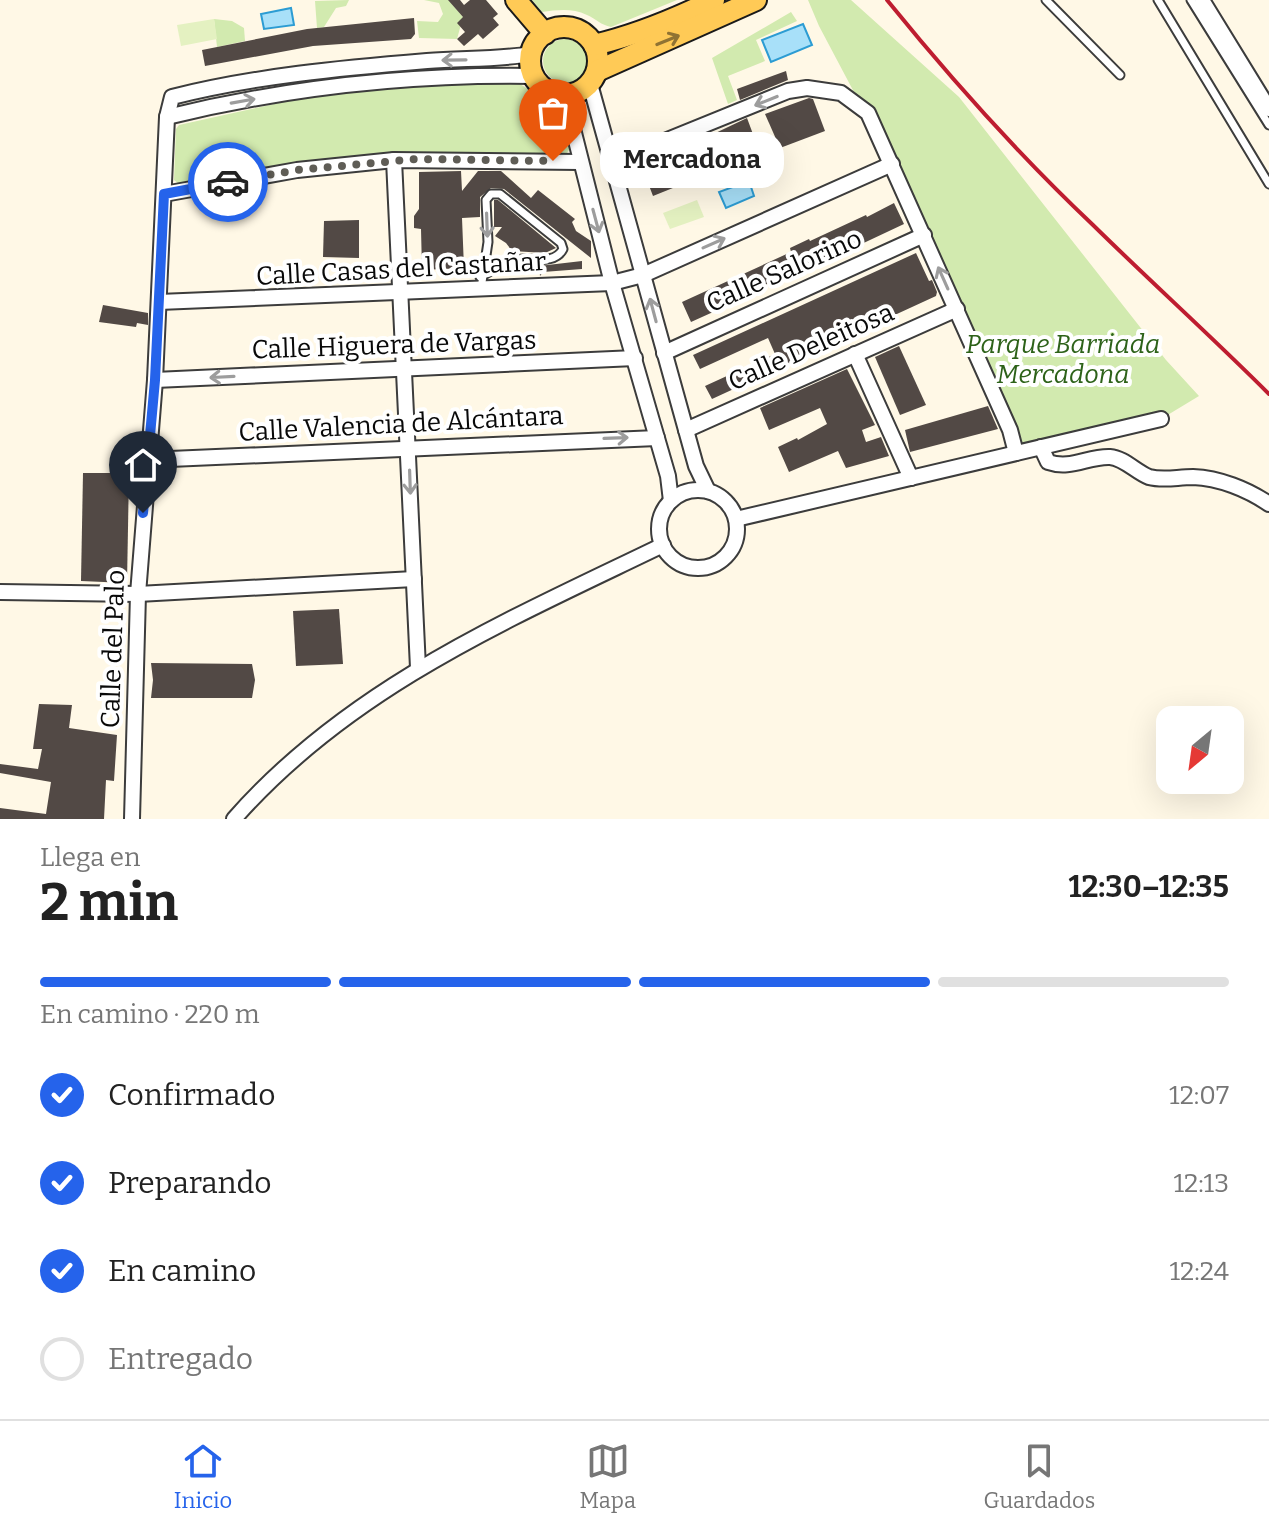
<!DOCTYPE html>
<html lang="es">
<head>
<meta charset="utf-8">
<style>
	body { margin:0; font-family:Bitter,serif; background:#f2f2f2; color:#222; height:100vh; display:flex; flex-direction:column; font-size:30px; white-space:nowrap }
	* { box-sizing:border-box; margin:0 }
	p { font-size:26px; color:#767676 }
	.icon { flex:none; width:44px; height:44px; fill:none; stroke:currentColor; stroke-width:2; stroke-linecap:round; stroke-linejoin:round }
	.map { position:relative; height:819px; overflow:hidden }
	.side { display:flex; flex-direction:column; background:#fff; flex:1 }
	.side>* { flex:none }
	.needle { width:52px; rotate:209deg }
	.controls { position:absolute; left:1156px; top:706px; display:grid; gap:16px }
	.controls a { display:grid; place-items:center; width:88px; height:88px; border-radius:16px; background:#fff; box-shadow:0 8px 32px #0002; font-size:40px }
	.pin { position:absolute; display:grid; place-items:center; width:68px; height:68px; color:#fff; margin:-82px -34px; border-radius:50% 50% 50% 0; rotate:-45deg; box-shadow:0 0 8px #0007 }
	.pin .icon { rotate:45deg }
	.courier { position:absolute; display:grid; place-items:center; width:80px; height:80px; margin:-40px; border:6px solid #2563eb; border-radius:50%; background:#fff; color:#222; box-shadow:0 2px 10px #0007 }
	.bubble { position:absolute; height:56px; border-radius:24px; background:#fff; box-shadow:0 8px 32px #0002; font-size:26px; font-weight:700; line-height:56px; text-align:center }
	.summary em { font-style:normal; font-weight:700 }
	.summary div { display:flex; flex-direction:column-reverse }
	.summary { display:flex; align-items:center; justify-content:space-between; height:136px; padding:0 40px }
	h1 { font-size:52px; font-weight:700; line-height:60px }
	.bar { display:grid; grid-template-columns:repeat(4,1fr); gap:12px 8px; align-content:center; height:96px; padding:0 40px }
	.bar i { height:10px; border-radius:6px; background:#e0e0e0 }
	.bar .on { background:#2563eb }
	.bar p { grid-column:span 4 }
	ol { padding:0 40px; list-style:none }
	li { display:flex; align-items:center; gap:24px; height:88px }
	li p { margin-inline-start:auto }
	li .icon { padding:8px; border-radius:50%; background:#2563eb; color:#fff; stroke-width:4 }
	li:last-child { color:#767676 }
	li i { width:44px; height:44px; border:4px solid #e0e0e0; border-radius:50% }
	.tabs { display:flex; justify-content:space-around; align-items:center; height:112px; border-top:2px solid #e0e0e0; background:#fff; font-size:22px; color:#767676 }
	.tabs a { display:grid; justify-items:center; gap:4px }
	.tabs .on { color:#2563eb }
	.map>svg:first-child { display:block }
</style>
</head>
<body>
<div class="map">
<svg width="1269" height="819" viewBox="0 0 1269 819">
	<rect width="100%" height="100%" fill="#fff8e6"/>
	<g fill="#d2eaaf">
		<polygon points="349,0 346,6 336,8 324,27 317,28 315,1"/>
		<polygon points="424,0 455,0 451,3 463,17 457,39 419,38 417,21 438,22 443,14 439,3"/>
		<path d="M532,0H677L611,27C601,25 596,19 587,15C572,8 558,10 542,12Z"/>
		<polygon points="808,0 851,0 959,97 1166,360 1199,396 1161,419 1016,453 892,164 819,26"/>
		<polygon points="791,12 797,21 756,40 765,61 728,76 737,100 728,104 712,58"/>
		<polygon points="214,19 232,21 244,28 245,41 217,47"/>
		<circle cx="565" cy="61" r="22"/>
		<polygon points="517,82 557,108 570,148 566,155 430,153 395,155 179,184 174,180 176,129 179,125 310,96 372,88"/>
	</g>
	<g fill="#e4f1c1">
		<polygon points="214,19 217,39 181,46 177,25"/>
		<polygon points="697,200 704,217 670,229 663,213"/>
	</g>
	<g fill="#a8e0f9" stroke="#2c9cd3" stroke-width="2">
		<polygon points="291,8 294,25 264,29 261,14"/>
		<polygon points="803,24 812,45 771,62 762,40"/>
		<polygon points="749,181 754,196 726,208 719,192"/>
	</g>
	<g fill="#524945">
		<polygon points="448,0 460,0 464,5 470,0 486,0 498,14 493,18 499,25 483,39 478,34 464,46 457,39 465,32 457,23 463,17"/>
		<polygon points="414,18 415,34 411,39 313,46 205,66 202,50 307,29"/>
		<polygon points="786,71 788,80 740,100 737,89"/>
		<polygon points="809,98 813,99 825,131 780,148 765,114"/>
		<polygon points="747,118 760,153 653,196 640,162 685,144 686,147"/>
		<polygon points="461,171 462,191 478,171 501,171 531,198 538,190 575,219 572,222 576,231 591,241 591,258 504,189 491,188 480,197 480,217 462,218 464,268 422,270 421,229 414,228 414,216 419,209 419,172"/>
		<polygon points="494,200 498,200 556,248 545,253 512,251 506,243 495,236 502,227 494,227"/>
		<polygon points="894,203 904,224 819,264 765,285 766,288 691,322 682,302 791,252 790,248 809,239 810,241 866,215 867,217"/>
		<polygon points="359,220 359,258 323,257 324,221"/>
		<polygon points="916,253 929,281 932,280 937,292 936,296 712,399 705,386 775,354 768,338 700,369 693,355"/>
		<polygon points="582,261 582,269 543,272 540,276 539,266"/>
		<polygon points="103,305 148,313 148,325 137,323 136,327 99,322"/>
		<polygon points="899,346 926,405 900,415 875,357"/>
		<polygon points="847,369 875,425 862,430 866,442 881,437 889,456 846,468 838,451 789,472 778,447 797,438 798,440 827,424 820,408 769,430 760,408"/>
		<polygon points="988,406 998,429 910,452 905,430"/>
		<polygon points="83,473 129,473 127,583 81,581"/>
		<polygon points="339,609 343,664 296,666 293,611"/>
		<polygon points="151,663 252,664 255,680 252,698 151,698 153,680"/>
		<polygon points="39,704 72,705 69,728 117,735 114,781 106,780 104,819 0,819 0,808 46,814 51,782 0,773 0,764 38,769 42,749 33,749"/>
	</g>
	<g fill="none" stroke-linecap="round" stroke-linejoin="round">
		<defs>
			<g id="lane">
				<polyline points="1046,0 1120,75"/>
				<polyline points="1158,0 1269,184"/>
				<polyline points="1191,0 1269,125"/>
				<path d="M480,277C490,272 499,265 509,261C526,254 553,268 563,249L561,243L500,194H491L486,200L488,242L481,289"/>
			</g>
			<g id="street">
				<polyline points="1202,0 1269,109"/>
				<polyline points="590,84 696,466 708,491"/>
				<polyline points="556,94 570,117 612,283 668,476 671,501"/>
				<path d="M167,117C286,88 411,74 534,76"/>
				<polyline points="394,160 418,668"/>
				<polyline points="613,162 788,91 807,88 841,93 868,113 1010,430 1016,453"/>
				<polyline points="164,194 297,170 394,160 580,162"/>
				<polyline points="159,302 612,283 643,275 892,164"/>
				<polyline points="664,353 924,235"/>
				<polyline points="855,354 911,478"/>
				<polyline points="155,380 635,358"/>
				<polyline points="686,430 957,309"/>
				<path d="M1041,447L1048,462C1071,470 1088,456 1110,457C1124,458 1136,472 1149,477C1164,481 1177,477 1193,477C1219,478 1247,489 1269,504"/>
				<polyline points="147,460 657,438"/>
				<circle cx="698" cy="529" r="39"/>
				<polyline points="736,519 1161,419"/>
				<polyline points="0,592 138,594 414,579"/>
				<path d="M132,819L138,594L155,380L167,117L172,97C255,76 342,68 427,61C462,58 496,60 531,54"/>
				<path d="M234,819C350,687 508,620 663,545"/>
			</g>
			<g id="primary">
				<polyline points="516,0 545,34"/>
				<circle cx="564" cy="61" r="34"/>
				<path d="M594,45C637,35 675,19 714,0"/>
				<polyline points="597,71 756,0"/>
			</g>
		</defs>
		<use href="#lane" stroke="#3c3c3c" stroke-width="11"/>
		<use href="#street" stroke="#3c3c3c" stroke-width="18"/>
		<use href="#primary" stroke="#1a1a1a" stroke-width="24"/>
		<use href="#lane" stroke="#fff" stroke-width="7"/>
		<use href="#street" stroke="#fff" stroke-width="14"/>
		<use href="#primary" stroke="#ffca56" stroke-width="20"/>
		<path stroke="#be1d30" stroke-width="4" d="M887,0C951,79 1019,155 1093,225C1151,282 1211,336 1269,394"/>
	</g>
	<defs><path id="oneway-shaft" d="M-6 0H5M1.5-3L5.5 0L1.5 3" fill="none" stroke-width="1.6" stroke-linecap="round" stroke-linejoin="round" transform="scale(2)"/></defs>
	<use stroke="#907333" href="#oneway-shaft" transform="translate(668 40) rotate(-22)"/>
	<g stroke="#9d9d9d">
		<use href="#oneway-shaft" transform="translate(454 60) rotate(179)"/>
		<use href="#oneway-shaft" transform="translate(243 101) rotate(-10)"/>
		<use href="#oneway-shaft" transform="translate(766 101) rotate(158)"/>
		<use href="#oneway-shaft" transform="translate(596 221) rotate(75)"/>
		<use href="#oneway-shaft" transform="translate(487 225) rotate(88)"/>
		<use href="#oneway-shaft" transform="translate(714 243) rotate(-24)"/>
		<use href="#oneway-shaft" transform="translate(943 278) rotate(-114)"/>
		<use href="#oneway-shaft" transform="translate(653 310) rotate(-105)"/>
		<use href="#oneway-shaft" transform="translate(222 377) rotate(177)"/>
		<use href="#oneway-shaft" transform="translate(616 438) rotate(-2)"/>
		<use href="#oneway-shaft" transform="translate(410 482) rotate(88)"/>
	</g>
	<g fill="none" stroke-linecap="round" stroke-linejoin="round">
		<polyline stroke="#5f5d56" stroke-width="8" stroke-dasharray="0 14.4" points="228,182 297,170 417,159 553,161"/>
		<polyline stroke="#2563eb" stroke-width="10" points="143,513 155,380 164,194 228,182"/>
	</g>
	<g text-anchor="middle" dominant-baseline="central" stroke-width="8" stroke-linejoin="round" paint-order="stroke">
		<g font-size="26" fill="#090909" stroke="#fff">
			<text transform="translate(401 269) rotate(-3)">Calle Casas del Castañar</text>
			<text transform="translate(784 271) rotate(-24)">Calle Salorino</text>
			<text transform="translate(394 345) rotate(-2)">Calle Higuera de Vargas</text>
			<text transform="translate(811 347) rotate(-24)">Calle Deleitosa</text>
			<text transform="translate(401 424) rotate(-3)">Calle Valencia de Alcántara</text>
			<text transform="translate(113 649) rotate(-88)">Calle del Palo</text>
		</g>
		<g font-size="26" font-style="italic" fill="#2d6219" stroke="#fff">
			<text x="1063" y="344">Parque Barriada<tspan x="1063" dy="30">Mercadona</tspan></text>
		</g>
	</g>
</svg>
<div class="controls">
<a><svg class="needle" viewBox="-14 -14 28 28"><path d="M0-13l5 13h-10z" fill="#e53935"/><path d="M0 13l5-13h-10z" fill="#767676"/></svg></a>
</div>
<div class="pin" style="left:553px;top:161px;background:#ea580c"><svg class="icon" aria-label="bag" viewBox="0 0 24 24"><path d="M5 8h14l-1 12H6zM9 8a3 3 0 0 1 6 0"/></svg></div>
<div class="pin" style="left:143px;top:513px;background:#1f2937"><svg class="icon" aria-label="home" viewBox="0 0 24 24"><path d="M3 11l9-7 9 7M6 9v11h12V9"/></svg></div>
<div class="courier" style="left:228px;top:182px"><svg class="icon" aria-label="car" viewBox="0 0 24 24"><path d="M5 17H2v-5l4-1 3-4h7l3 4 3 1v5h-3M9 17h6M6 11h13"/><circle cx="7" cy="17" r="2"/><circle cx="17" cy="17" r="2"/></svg></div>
<div class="bubble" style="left:600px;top:132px;width:184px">Mercadona</div>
</div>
<section class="side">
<div class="summary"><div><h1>2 min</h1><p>Llega en</p></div><em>12:30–12:35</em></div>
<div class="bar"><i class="on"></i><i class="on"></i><i class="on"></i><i></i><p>En camino · 220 m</p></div>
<ol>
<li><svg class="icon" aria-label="check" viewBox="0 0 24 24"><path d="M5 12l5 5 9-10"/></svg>Confirmado<p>12:07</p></li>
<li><svg class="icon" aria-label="check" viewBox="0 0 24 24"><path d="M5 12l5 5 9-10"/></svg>Preparando<p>12:13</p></li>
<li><svg class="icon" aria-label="check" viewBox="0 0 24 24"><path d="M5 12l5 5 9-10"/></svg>En camino<p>12:24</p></li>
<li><i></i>Entregado</li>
</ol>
</section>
<nav class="tabs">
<a class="on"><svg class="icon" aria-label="home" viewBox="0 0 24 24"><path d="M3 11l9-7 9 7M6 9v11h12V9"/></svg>Inicio</a>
<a><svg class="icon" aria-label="map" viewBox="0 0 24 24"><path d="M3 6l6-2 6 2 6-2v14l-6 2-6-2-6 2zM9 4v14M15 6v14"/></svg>Mapa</a>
<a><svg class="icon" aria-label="saved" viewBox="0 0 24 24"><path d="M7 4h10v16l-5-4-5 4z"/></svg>Guardados</a>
</nav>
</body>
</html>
